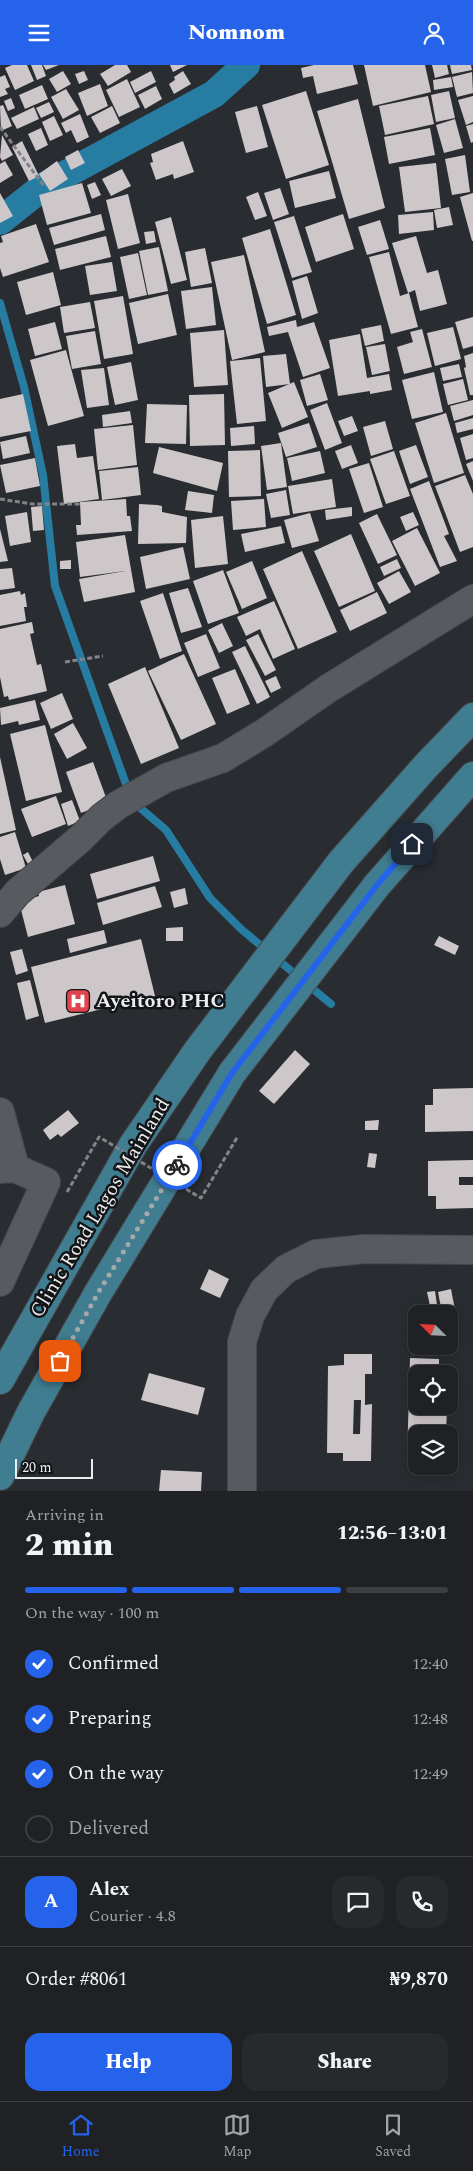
<!DOCTYPE html>
<html lang="en">
<head>
<meta charset="utf-8">
<style>
	body { margin:0; font-family:Spectral,serif; background:#27292c; color:#f1f3f6; height:100vh; display:flex; flex-direction:column; font-size:19px; white-space:nowrap }
	* { box-sizing:border-box; margin:0 }
	p { font-size:16px; color:#a1a3a6 }
	.icon { flex:none; width:28px; height:28px; fill:none; stroke:currentColor; stroke-width:2; stroke-linecap:round; stroke-linejoin:round }
	.map { position:relative; height:1426px; overflow:hidden }
	.side { display:flex; flex-direction:column; background:#1f2124; flex:1 }
	.side>* { flex:none }
	.needle { width:32px; rotate:294deg }
	.tools { position:absolute; left:408px; top:1240px; display:grid; gap:10px }
	.tools a { display:grid; place-items:center; width:50px; height:50px; border-radius:10px; background:#1f2124; box-shadow:0 2px 12px #0003,0 0 0 1px #3c3e41; font-size:25px }
	.scale { position:absolute; left:15px; bottom:12px; width:78px; box-sizing:border-box; padding-left:5px; border:2px solid #eaecef; border-top:0; font-size:14px; line-height:18px; white-space:nowrap; color:#eaecef; -webkit-text-stroke:4px #131416; paint-order:stroke }
	.pin { position:absolute; display:grid; place-items:center; width:42px; height:42px; color:#fff; margin:-21px; border-radius:10px; box-shadow:0 2px 8px #0006 }
	.courier { position:absolute; display:grid; place-items:center; width:50px; height:50px; margin:-25px; border:4px solid #2563eb; border-radius:50%; background:#fff; color:#222; box-shadow:0 1px 6px #0007 }
	.overview em { font-style:normal; font-weight:800 }
	.overview div { display:flex; flex-direction:column-reverse }
	.overview { display:flex; align-items:center; justify-content:space-between; height:85px; padding:0 25px }
	h1 { font-size:32px; font-weight:800; line-height:38px }
	.bar { display:grid; grid-template-columns:repeat(4,1fr); gap:8px 5px; align-content:center; height:60px; padding:0 25px }
	.bar i { height:6px; border-radius:4px; background:#3c3e41 }
	.bar .active { background:#2563eb }
	.bar p { grid-column:span 4 }
	.line { display:flex; align-items:center; gap:12px; padding:0 25px; border-top:1px solid #3c3e41 }
	.line div { flex:1 }
	.round { display:grid; place-items:center; flex:none; width:52px; height:52px; border-radius:15px; background:#27292c }
	ol { padding:0 25px; list-style:none }
	li { display:flex; align-items:center; gap:15px; height:55px }
	li p { margin-inline-start:auto }
	li .icon { padding:5px; border-radius:50%; background:#2563eb; color:#fff; stroke-width:4 }
	li:last-child { color:#a1a3a6 }
	li i { width:28px; height:28px; border:2px solid #3c3e41; border-radius:50% }
	.button { display:flex; gap:10px; margin-top:auto; padding:10px 25px }
	.button a { flex:1; height:58px; border-radius:15px; background:#2563eb; color:#fff; font-size:20px; font-weight:800; line-height:58px; text-align:center }
	.button a+a { background:#27292c; color:#f1f3f6 }
	header { display:flex; justify-content:space-between; align-items:center; height:65px; padding:0 25px; background:#2563eb; color:#fff; font-size:22px; font-weight:800 }
	.tabs { display:flex; justify-content:space-around; align-items:center; height:70px; border-top:1px solid #3c3e41; background:#1f2124; font-size:14px; color:#a1a3a6 }
	.tabs a { display:grid; justify-items:center; gap:2px }
	.tabs .active { color:#2563eb }
	.map>svg:first-child { display:block }
</style>
</head>
<body>
<header><svg class="icon" aria-label="menu" viewBox="0 0 24 24"><path d="M4 6h16M4 12h16M4 18h16"/></svg>Nomnom<svg class="icon" aria-label="person" viewBox="0 0 24 24"><circle cx="12" cy="8" r="4"/><path d="M4 21q1-7 8-7t8 7"/></svg></header>
<div class="map">
<svg width="473" height="1426" viewBox="0 0 473 1426">
	<rect width="100%" height="100%" fill="#292c30"/>
	<g fill="none" stroke-linecap="round" stroke-linejoin="round">
		<polyline stroke="#277ca2" stroke-width="8" points="0,238 24,322 43,410 55,521 132,736 166,765 210,833 241,864 331,939"/>
		<polyline stroke="#277ca2" stroke-width="28" points="0,156 44,121 214,29 246,0"/>
	</g>
	<g fill="#cec7ca" fill-rule="evenodd">
		<polygon points="12,0 27,0 34,16 15,25 5,3"/>
		<polygon points="31,0 42,0 46,11 37,15"/>
		<polygon points="43,0 59,0 46,5"/>
		<polygon points="115,0 127,0 131,7 108,21 100,9"/>
		<polygon points="170,0 187,0 173,7"/>
		<polygon points="314,0 353,0 358,19 317,29 313,11 303,13 301,3"/>
		<polygon points="364,0 425,0 431,27 373,41"/>
		<polygon points="432,0 447,0 449,9 435,13"/>
		<polygon points="450,0 471,0 472,5 452,9"/>
		<polygon points="63,6 71,19 57,27 49,14"/>
		<polygon points="84,6 88,15 79,19 75,9"/>
		<polygon points="151,6 156,17 135,28 130,17"/>
		<polygon points="183,6 191,19 174,29 169,19 175,15 174,12"/>
		<polygon points="472,7 473,28 457,32 452,12"/>
		<polygon points="5,10 10,22 5,24 8,29 0,32 0,12"/>
		<polygon points="451,12 453,22 434,25 433,15"/>
		<polygon points="127,14 140,42 119,52 106,25"/>
		<polygon points="100,19 108,41 87,51 78,28"/>
		<polygon points="42,20 48,34 25,44 19,30"/>
		<polygon points="156,21 162,34 145,44 138,30"/>
		<polygon points="66,24 79,45 63,54 51,32"/>
		<polygon points="306,26 329,100 286,114 262,40"/>
		<polygon points="449,26 455,53 436,57 431,30"/>
		<polygon points="428,31 434,59 385,70 379,41"/>
		<polygon points="473,31 473,57 466,60 458,35"/>
		<polygon points="11,33 15,43 8,46 4,36"/>
		<polygon points="358,34 385,143 349,154 317,46"/>
		<polygon points="49,37 54,47 41,53 36,43"/>
		<polygon points="3,40 12,61 1,66 0,41"/>
		<polygon points="112,41 120,58 100,68 91,52"/>
		<polygon points="257,41 268,82 246,88 235,47"/>
		<polygon points="34,42 39,54 17,64 11,53"/>
		<polygon points="80,49 89,72 77,78 71,65 66,68 61,58"/>
		<polygon points="54,51 63,70 50,76 42,57"/>
		<polygon points="455,54 463,83 444,88 436,60"/>
		<polygon points="473,59 473,77 471,78 466,61"/>
		<polygon points="41,63 48,80 36,86 28,69"/>
		<polygon points="430,63 435,90 389,99 384,72"/>
		<polygon points="2,70 13,90 2,96 0,92"/>
		<polygon points="22,76 39,111 29,116 12,82"/>
		<polygon points="183,76 194,107 174,114 173,109 156,115 150,98 153,97 151,89"/>
		<polygon points="78,85 85,98 71,105 65,92"/>
		<polygon points="465,90 470,127 452,130 445,94"/>
		<polygon points="5,96 13,110 0,118 0,99"/>
		<polygon points="57,96 68,114 50,126 39,109"/>
		<polygon points="436,98 441,143 405,147 399,102"/>
		<polygon points="122,104 131,121 111,131 102,114"/>
		<polygon points="329,106 336,133 295,143 289,116"/>
		<polygon points="95,117 101,130 92,134 87,120"/>
		<polygon points="82,118 91,148 47,160 39,130"/>
		<polygon points="280,123 289,149 273,155 264,128"/>
		<polygon points="258,127 267,151 255,155 246,132"/>
		<polygon points="0,128 13,151 0,158"/>
		<polygon points="473,128 473,176 472,176 460,132"/>
		<polygon points="128,129 140,178 118,184 106,135"/>
		<polygon points="449,142 453,160 437,163 434,145"/>
		<polygon points="433,147 434,165 399,169 398,150"/>
		<polygon points="101,149 105,165 54,180 49,163"/>
		<polygon points="343,149 354,184 316,197 305,162"/>
		<polygon points="294,151 312,207 292,213 274,157"/>
		<polygon points="171,152 187,215 171,219 155,157"/>
		<polygon points="380,155 389,184 367,190 358,162"/>
		<polygon points="36,159 49,197 3,212 0,203 0,178 3,177 1,171"/>
		<polygon points="270,164 296,250 267,259 242,173"/>
		<polygon points="154,166 156,177 146,179 144,167"/>
		<polygon points="106,171 111,192 60,205 55,184"/>
		<polygon points="416,171 427,208 438,205 447,239 420,246 415,225 408,228 392,178"/>
		<polygon points="159,182 168,226 148,230 139,186"/>
		<polygon points="205,183 212,218 191,222 185,187"/>
		<polygon points="389,187 400,231 409,228 418,262 391,269 369,192"/>
		<polygon points="138,188 147,230 129,234 120,192"/>
		<polygon points="244,190 265,287 232,295 211,197"/>
		<polygon points="112,197 117,226 90,230 85,201"/>
		<polygon points="53,207 61,240 26,250 17,217"/>
		<polygon points="307,211 318,248 302,254 292,216"/>
		<polygon points="212,222 216,260 186,264 181,226"/>
		<polygon points="168,229 177,270 138,279 129,238"/>
		<polygon points="123,231 133,289 104,294 94,236"/>
		<polygon points="90,237 95,263 64,268 60,242"/>
		<polygon points="473,252 473,281 463,284 455,257"/>
		<polygon points="296,255 297,262 314,257 330,303 303,312 288,267 269,271 267,262"/>
		<polygon points="55,257 62,284 35,291 28,264"/>
		<polygon points="381,260 384,276 365,281 361,264"/>
		<polygon points="453,262 461,294 435,301 427,268"/>
		<polygon points="422,264 432,302 404,309 397,282 413,277 410,267"/>
		<polygon points="224,265 228,320 194,322 190,268"/>
		<polygon points="95,266 101,299 72,304 66,271"/>
		<polygon points="360,269 367,313 389,309 392,325 370,329 370,326 338,331 329,275"/>
		<polygon points="385,279 390,306 372,310 366,282"/>
		<polygon points="66,285 84,351 48,361 30,295"/>
		<polygon points="473,288 473,330 470,330 464,303 466,302 464,291"/>
		<polygon points="286,289 290,319 266,322 263,291"/>
		<polygon points="260,293 266,356 237,359 230,296"/>
		<polygon points="131,297 138,335 115,340 107,302"/>
		<polygon points="459,299 462,312 443,316 440,303"/>
		<polygon points="104,303 109,340 87,343 81,305"/>
		<polygon points="434,307 443,347 412,354 402,315"/>
		<polygon points="320,309 328,335 307,341 300,315"/>
		<polygon points="463,314 468,335 448,340 443,319"/>
		<polygon points="294,317 308,352 282,363 268,328"/>
		<polygon points="23,329 31,366 0,372 0,334"/>
		<polygon points="224,329 225,380 190,381 189,330"/>
		<polygon points="473,335 473,350 454,356 450,341"/>
		<polygon points="327,338 342,378 325,385 310,345"/>
		<polygon points="147,339 187,340 186,379 145,378"/>
		<polygon points="130,346 132,358 103,362 102,350"/>
		<polygon points="446,348 464,408 434,418 415,358"/>
		<polygon points="352,351 358,366 344,371 338,356"/>
		<polygon points="473,353 473,364 457,368 455,358"/>
		<polygon points="385,356 393,384 371,391 363,362"/>
		<polygon points="309,358 317,382 286,392 278,368"/>
		<polygon points="133,360 137,400 98,405 94,364"/>
		<polygon points="254,361 255,379 231,381 230,363"/>
		<polygon points="473,369 473,393 466,395 460,373"/>
		<polygon points="26,371 30,388 3,394 0,377"/>
		<polygon points="281,378 287,422 267,425 261,381"/>
		<polygon points="75,379 77,393 93,391 99,434 64,439 57,381"/>
		<polygon points="351,380 358,398 342,404 335,386"/>
		<polygon points="416,380 428,412 410,419 399,386"/>
		<polygon points="159,382 223,398 217,426 153,408"/>
		<polygon points="260,385 261,431 229,432 228,386"/>
		<polygon points="320,386 325,408 292,416 287,393"/>
		<polygon points="394,386 410,431 386,439 370,394"/>
		<polygon points="35,393 40,421 6,428 0,400"/>
		<polygon points="473,396 473,416 466,399"/>
		<polygon points="369,398 383,442 364,448 349,404"/>
		<polygon points="138,402 141,430 102,435 99,406"/>
		<polygon points="465,410 473,429 473,482 460,487 435,421"/>
		<polygon points="332,414 336,442 293,449 288,421"/>
		<polygon points="429,416 449,469 444,471 457,496 440,502 410,424"/>
		<polygon points="286,425 290,450 271,453 266,429"/>
		<polygon points="188,426 214,430 212,448 185,445"/>
		<polygon points="126,434 127,451 130,451 132,466 77,470 76,460 81,460 80,437"/>
		<polygon points="264,434 266,462 233,465 231,436"/>
		<polygon points="139,439 157,440 162,441 162,447 187,452 186,478 138,479"/>
		<polygon points="42,441 44,465 33,466 31,442"/>
		<polygon points="352,442 352,451 326,455 325,445"/>
		<polygon points="27,447 31,477 10,481 5,451"/>
		<polygon points="413,447 419,460 406,466 400,452"/>
		<polygon points="310,448 319,476 292,483 284,455"/>
		<polygon points="377,449 397,490 378,499 359,458"/>
		<polygon points="223,451 228,499 195,503 191,455"/>
		<polygon points="281,461 285,478 245,487 241,469"/>
		<polygon points="417,463 440,508 415,521 392,476"/>
		<polygon points="0,464 8,496 0,497"/>
		<polygon points="351,469 375,526 339,542 314,486"/>
		<polygon points="125,470 135,527 84,537 79,514 125,506 80,512 76,477"/>
		<polygon points="183,482 190,514 146,524 140,492"/>
		<polygon points="302,486 337,567 298,584 263,504"/>
		<polygon points="397,494 401,503 384,511 380,502"/>
		<polygon points="71,495 71,504 60,504 60,496"/>
		<polygon points="252,496 267,533 242,544 226,507"/>
		<polygon points="12,503 15,523 0,525 0,504"/>
		<polygon points="223,505 239,548 208,559 193,516"/>
		<polygon points="399,506 411,527 389,539 377,518"/>
		<polygon points="188,523 202,562 181,568 169,528"/>
		<polygon points="20,526 21,530 25,528 27,542 24,542 26,556 0,561 0,530"/>
		<polygon points="377,527 387,548 350,566 340,545"/>
		<polygon points="163,528 182,586 160,594 140,536"/>
		<polygon points="274,536 295,584 273,594 260,564 246,571 237,552"/>
		<polygon points="32,557 34,568 30,569 37,600 41,599 47,626 9,635 8,631 4,632 0,612 0,564"/>
		<polygon points="222,558 233,581 219,588 208,565"/>
		<polygon points="206,569 220,603 198,612 184,578"/>
		<polygon points="258,569 276,605 265,611 246,575"/>
		<polygon points="245,581 270,632 257,639 232,587"/>
		<polygon points="184,589 216,659 181,675 148,606"/>
		<polygon points="145,602 179,683 141,699 108,619"/>
		<polygon points="235,604 250,639 227,649 212,613"/>
		<polygon points="276,611 281,623 271,628 265,616"/>
		<polygon points="62,628 73,654 51,664 40,638"/>
		<polygon points="35,635 40,655 19,660 18,656 1,660 0,643"/>
		<polygon points="73,658 87,683 67,694 54,669"/>
		<polygon points="45,660 62,727 26,736 10,669"/>
		<polygon points="0,692 16,765 0,769"/>
		<polygon points="93,697 108,738 81,748 66,707"/>
		<polygon points="56,731 66,759 32,772 21,744"/>
		<polygon points="72,735 80,756 68,761 61,739"/>
		<polygon points="15,767 26,803 5,810 0,794 0,772"/>
		<polygon points="28,787 33,797 28,799 23,790"/>
		<polygon points="153,791 160,816 97,834 90,809"/>
		<polygon points="65,820 75,859 28,872 19,837 39,831 38,827"/>
		<polygon points="155,821 162,842 103,860 97,838"/>
		<polygon points="185,823 188,839 174,843 170,827"/>
		<polygon points="183,862 183,876 166,876 166,863"/>
		<polygon points="104,865 107,878 70,888 67,874"/>
		<polygon points="439,871 459,881 455,890 434,880"/>
		<polygon points="141,874 155,931 45,958 31,902"/>
		<polygon points="22,884 28,906 16,910 10,887"/>
		<polygon points="30,915 39,951 26,955 17,918"/>
		<polygon points="295,985 310,999 274,1039 259,1026"/>
		<polygon points="473,1023 473,1066 425,1067 425,1040 433,1040 433,1024"/>
		<polygon points="68,1045 79,1058 61,1072 58,1069 50,1075 43,1065"/>
		<polygon points="379,1055 378,1065 365,1065 365,1056"/>
		<polygon points="369,1088 377,1089 375,1103 367,1102"/>
		<polygon points="473,1095 473,1112 459,1112 459,1120 473,1120 473,1143 436,1144 436,1131 428,1131 428,1096"/>
		<polygon points="209,1204 229,1214 220,1233 200,1224"/>
		<polygon points="451,1224 455,1245 442,1248 438,1227"/>
		<polygon points="435,1226 437,1240 430,1241 427,1227"/>
		<path d="M344,1289H372V1309H365V1340L372,1339L371,1396H343V1388H327L328,1301L344,1300ZM354,1335H361L360,1369H353Z"/>
		<polygon points="410,1293 439,1294 439,1303 448,1303 448,1309 416,1309 416,1341 447,1341 446,1369 416,1369 416,1394 407,1394"/>
		<polygon points="149,1308 205,1323 198,1350 141,1335"/>
		<polygon points="161,1405 202,1407 201,1426 159,1426"/>
	</g>
	<g fill="none" stroke-linecap="round" stroke-linejoin="round">
		<defs>
			<g id="minor">
				<polyline points="0,848 18,827 81,773 101,753 118,740 166,713 223,693 264,668 329,623 473,534"/>
				<polyline points="0,1047 15,1103"/>
				<polyline points="0,1104 15,1103 46,1117 0,1217"/>
				<polyline points="242,1426 242,1277 250,1251 264,1225 286,1204 316,1189 364,1184 473,1185"/>
			</g>
			<g id="major">
				<polyline points="0,1315 133,1080 198,985 341,797 425,702 473,652"/>
				<polyline points="0,1411 31,1347 98,1228 232,1008 377,820 473,711"/>
			</g>
		</defs>
		<use href="#minor" stroke="#46484c" stroke-width="30"/>
		<use href="#major" stroke="#46484c" stroke-width="30"/>
		<g stroke="#828488" stroke-width="3" stroke-dasharray="5 2.5" stroke-linecap="butt">
			<polyline points="0,62 44,121"/>
			<polyline points="0,434 32,439 82,439"/>
			<polyline points="65,597 103,591"/>
		</g>
		<use href="#minor" stroke="#575a5e" stroke-width="28"/>
		<use href="#major" stroke="#417d90" stroke-width="28"/>
		<polyline stroke="#828488" stroke-width="3" stroke-dasharray="5 2.5" stroke-linecap="butt" points="67,1127 99,1072 201,1133 238,1071"/>
	</g>
	<g fill="none" stroke-linecap="round" stroke-linejoin="round">
		<polyline stroke="#a6a9ac" stroke-width="5" stroke-dasharray="0 9" points="60,1296 98,1228 177,1100"/>
		<polyline stroke="#2563eb" stroke-width="6" points="177,1100 232,1008 377,820 412,779"/>
	</g>
	<defs>
		<symbol id="hospital-square" viewBox="-11 -11 22 22"><rect x="-9" y="-9" width="18" height="18" rx="4" fill="#e0444e" stroke="#131416"/><path d="M-5-5h3v3.5h4V-5h3V5h-3V1.5h-4V5h-3Z" fill="#fff"/></symbol>
	</defs>
	<g fill-rule="evenodd">
		<use href="#hospital-square" x="64" y="922" width="28" height="28"/>
	</g>
	<g text-anchor="middle" dominant-baseline="central" stroke-width="5" stroke-linejoin="round" paint-order="stroke">
		<g font-size="20" font-weight="bold" fill="#eaecef" stroke="#131416" text-anchor="start">
			<text x="96" y="936">Ayeitoro PHC</text>
		</g>
		<g font-size="20" fill="#eaecef" stroke="#131416">
			<text transform="translate(100 1143) rotate(-59)">Clinic Road Lagos Mainland</text>
		</g>
	</g>
</svg>
<div class="tools">
<a><svg class="needle" viewBox="-14 -14 28 28"><path d="M0-13l5 13h-10z" fill="#e53935"/><path d="M0 13l5-13h-10z" fill="#a1a3a6"/></svg></a>
<a><svg class="icon" aria-label="locate" viewBox="0 0 24 24"><circle cx="12" cy="12" r="6"/><path d="M12 2v4M12 18v4M2 12h4M18 12h4"/></svg></a>
<a><svg class="icon" aria-label="layers" viewBox="0 0 24 24"><path d="M12 4l9 5-9 5-9-5zM3 14l9 5 9-5"/></svg></a>
</div>
<div class="scale">20 m</div>
<div class="pin" style="left:60px;top:1296px;background:#ea580c"><svg class="icon" aria-label="bag" viewBox="0 0 24 24"><path d="M5 8h14l-1 12H6zM9 8a3 3 0 0 1 6 0"/></svg></div>
<div class="pin" style="left:412px;top:779px;background:#1f2937"><svg class="icon" aria-label="home" viewBox="0 0 24 24"><path d="M3 11l9-7 9 7M6 9v11h12V9"/></svg></div>
<div class="courier" style="left:177px;top:1100px"><svg class="icon" aria-label="bike" viewBox="0 0 24 24"><circle cx="6" cy="16" r="4"/><circle cx="18" cy="16" r="4"/><path d="M6 16l4-8h5l3 8M10 8l3 8H6M13 5h3"/></svg></div>
</div>
<section class="side">
<div class="overview"><div><h1>2 min</h1><p>Arriving in</p></div><em>12:56–13:01</em></div>
<div class="bar"><i class="active"></i><i class="active"></i><i class="active"></i><i></i><p>On the way · 100 m</p></div>
<ol>
<li><svg class="icon" aria-label="check" viewBox="0 0 24 24"><path d="M5 12l5 5 9-10"/></svg>Confirmed<p>12:40</p></li>
<li><svg class="icon" aria-label="check" viewBox="0 0 24 24"><path d="M5 12l5 5 9-10"/></svg>Preparing<p>12:48</p></li>
<li><svg class="icon" aria-label="check" viewBox="0 0 24 24"><path d="M5 12l5 5 9-10"/></svg>On the way<p>12:49</p></li>
<li><i></i>Delivered</li>
</ol>
<div class="line" style="height:90px"><b class="round" style="background:#2563eb;color:#fff">A</b><div><b>Alex</b><p>Courier · 4.8</p></div><a class="round"><svg class="icon" aria-label="chat" viewBox="0 0 24 24"><path d="M4 5h16v11H9l-5 4z"/></svg></a><a class="round"><svg class="icon" aria-label="phone" viewBox="0 0 24 24"><path d="M5 4h4l2 5-3 2q2 4 5 5l2-3 5 2v4C11 20 4 13 5 4z"/></svg></a></div>
<div class="line" style="height:65px"><div>Order #8061</div><b>₦9,870</b></div>
<div class="button"><a>Help</a><a>Share</a></div>
</section>
<nav class="tabs">
<a class="active"><svg class="icon" aria-label="home" viewBox="0 0 24 24"><path d="M3 11l9-7 9 7M6 9v11h12V9"/></svg>Home</a>
<a><svg class="icon" aria-label="map" viewBox="0 0 24 24"><path d="M3 6l6-2 6 2 6-2v14l-6 2-6-2-6 2zM9 4v14M15 6v14"/></svg>Map</a>
<a><svg class="icon" aria-label="saved" viewBox="0 0 24 24"><path d="M7 4h10v16l-5-4-5 4z"/></svg>Saved</a>
</nav>
</body>
</html>
